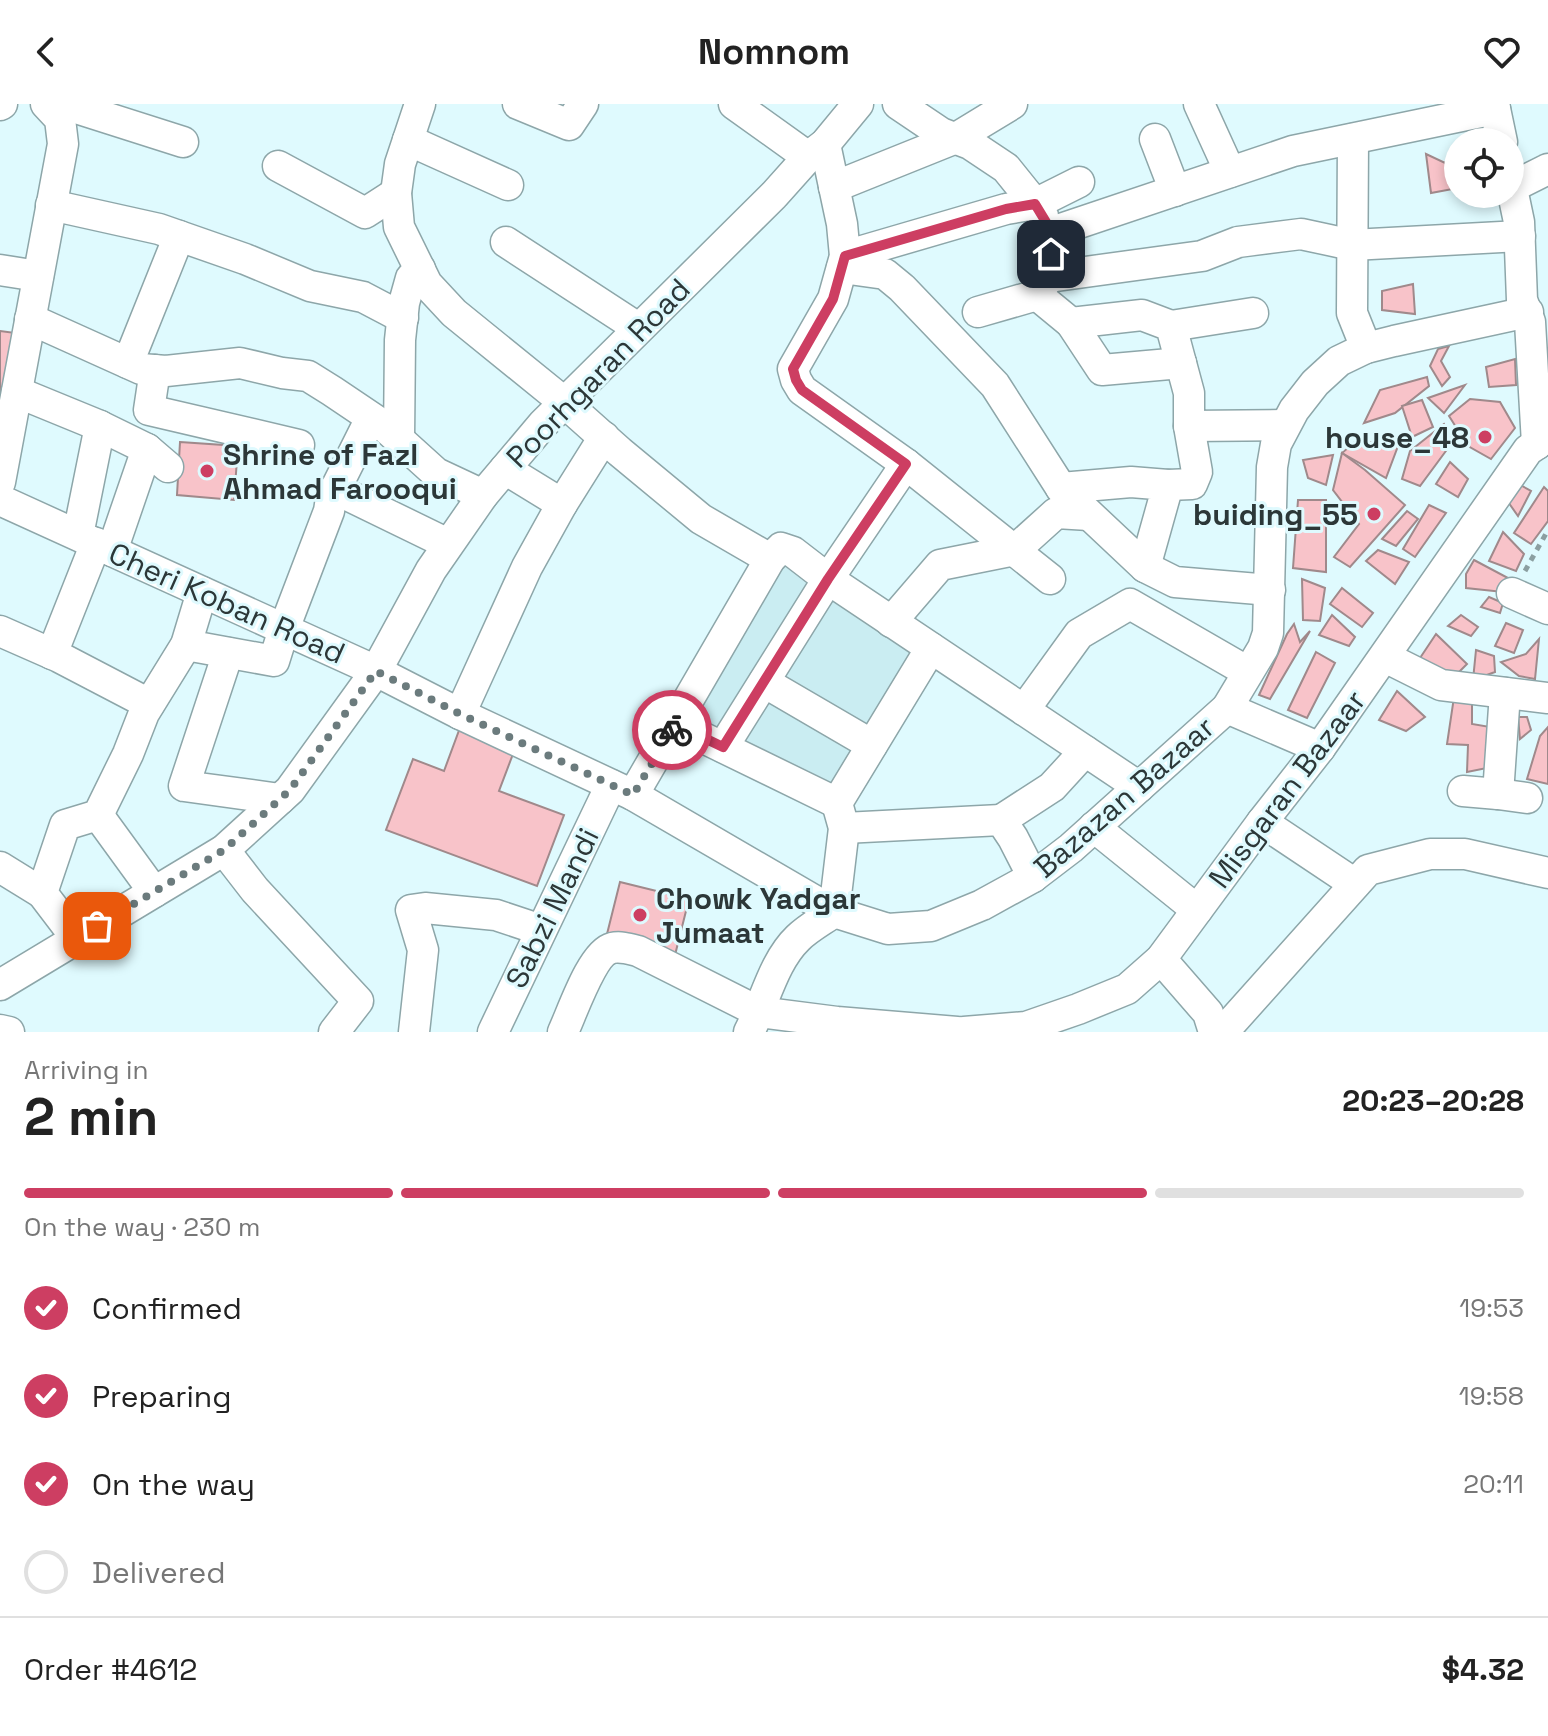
<!DOCTYPE html>
<html lang="en">
<head>
<meta charset="utf-8">
<style>
	body { margin:0; font-family:"Space Grotesk",sans-serif; background:#f2f2f2; color:#222; height:100vh; display:flex; flex-direction:column; font-size:30px; white-space:nowrap }
	* { box-sizing:border-box; margin:0 }
	p { font-size:26px; color:#767676 }
	.icon { flex:none; width:44px; height:44px; fill:none; stroke:currentColor; stroke-width:2; stroke-linecap:round; stroke-linejoin:round }
	.map { position:relative; height:928px; overflow:hidden }
	.details { display:flex; flex-direction:column; background:#fff; flex:1 }
	.details>* { flex:none }
	.tools { position:absolute; left:1444px; top:24px; display:grid; gap:16px }
	.tools a { display:grid; place-items:center; width:80px; height:80px; border-radius:50%; background:#fff; box-shadow:0 4px 12px #0003; font-size:40px }
	.pin { position:absolute; display:grid; place-items:center; width:68px; height:68px; color:#fff; margin:-34px; border-radius:16px; box-shadow:0 4px 12px #0006 }
	.courier { position:absolute; display:grid; place-items:center; width:80px; height:80px; margin:-40px; border:6px solid #cd3e62; border-radius:50%; background:#fff; color:#222; box-shadow:0 2px 10px #0007 }
	.summary em { font-style:normal; font-weight:700 }
	.summary div { display:flex; flex-direction:column-reverse }
	.summary { display:flex; align-items:center; justify-content:space-between; height:136px; padding:0 24px }
	h1 { font-size:52px; font-weight:700; line-height:60px }
	.bar { display:grid; grid-template-columns:repeat(4,1fr); gap:12px 8px; align-content:center; height:96px; padding:0 24px }
	.bar i { height:10px; border-radius:6px; background:#e0e0e0 }
	.bar .on { background:#cd3e62 }
	.bar p { grid-column:span 4 }
	.line { display:flex; align-items:center; gap:20px; padding:0 24px; border-top:2px solid #e0e0e0 }
	.line div { flex:1 }
	ol { padding:0 24px; list-style:none }
	li { display:flex; align-items:center; gap:24px; height:88px }
	li p { margin-inline-start:auto }
	li .icon { padding:8px; border-radius:50%; background:#cd3e62; color:#fff; stroke-width:4 }
	li:last-child { color:#767676 }
	li i { width:44px; height:44px; border:4px solid #e0e0e0; border-radius:50% }
	header { display:flex; justify-content:space-between; align-items:center; height:104px; padding:0 24px; background:#fff; font-size:36px; font-weight:700 }
	.map>svg:first-child { display:block }
</style>
</head>
<body>
<header><svg class="icon" aria-label="back" viewBox="0 0 24 24"><path d="M15 5l-7 7 7 7"/></svg>Nomnom<svg class="icon" aria-label="heart" viewBox="0 0 24 24"><path d="M12 20l-8-8c-3-5 5-10 8-4 3-6 11-1 8 4z"/></svg></header>
<div class="map">
<svg width="1548" height="928" viewBox="0 0 1548 928">
	<rect width="100%" height="100%" fill="#dffafe"/>
	<polygon fill="#caedf2" points="783,452 924,545 835,693 681,618"/>
	<g fill="#f8c3c9" stroke="#a0898b" stroke-width="2">
		<polygon points="1426,50 1445,59 1450,50 1458,50 1458,84 1431,89"/>
		<polygon points="1413,180 1415,210 1382,206 1382,187"/>
		<polygon points="0,227 23,230 13,296 0,294"/>
		<polygon points="1449,242 1441,257 1450,273 1442,282 1430,262 1438,245"/>
		<polygon points="1515,255 1516,281 1489,283 1486,263"/>
		<polygon points="1427,273 1429,282 1395,309 1364,319 1380,286"/>
		<polygon points="1465,281 1444,309 1428,294"/>
		<polygon points="1470,295 1500,298 1515,324 1491,355 1468,342 1449,312"/>
		<polygon points="1422,296 1433,323 1412,333 1402,302"/>
		<polygon points="1444,320 1454,336 1420,382 1402,375 1410,347"/>
		<polygon points="1357,336 1398,342 1386,374 1342,349"/>
		<polygon points="180,338 238,342 234,396 177,391"/>
		<polygon points="1342,349 1365,366 1405,401 1350,463 1334,453 1359,420 1333,386"/>
		<polygon points="1333,351 1326,381 1308,374 1303,356"/>
		<polygon points="1450,358 1468,375 1458,393 1436,380"/>
		<polygon points="1515,378 1531,387 1518,412 1506,395"/>
		<polygon points="1544,383 1548,387 1548,417 1531,440 1514,429"/>
		<polygon points="1298,396 1326,396 1326,468 1293,464"/>
		<polygon points="1429,401 1446,409 1415,453 1403,445"/>
		<polygon points="1407,407 1418,415 1396,442 1382,435"/>
		<polygon points="1503,428 1524,450 1516,467 1489,457"/>
		<polygon points="1378,446 1409,458 1395,480 1366,457"/>
		<polygon points="1474,456 1508,474 1503,488 1466,484 1466,470"/>
		<polygon points="1302,475 1325,484 1320,517 1303,516"/>
		<polygon points="1342,484 1373,509 1362,523 1330,500"/>
		<polygon points="1489,493 1503,499 1500,509 1481,503"/>
		<polygon points="1332,511 1355,533 1349,542 1319,531"/>
		<polygon points="1461,511 1478,523 1471,532 1448,522"/>
		<polygon points="1506,519 1523,526 1514,549 1495,542"/>
		<polygon points="1294,520 1300,538 1310,527 1270,595 1259,591 1287,530"/>
		<polygon points="1436,530 1467,560 1453,574 1418,557"/>
		<polygon points="1539,535 1535,575 1519,572 1501,558 1526,550"/>
		<polygon points="1476,546 1494,552 1495,568 1473,576"/>
		<polygon points="1316,548 1335,559 1307,614 1288,606"/>
		<polygon points="1397,587 1425,613 1406,627 1379,616"/>
		<polygon points="1454,593 1472,595 1472,620 1496,624 1492,663 1467,668 1468,641 1447,640"/>
		<polygon points="1518,613 1527,613 1531,626 1520,635"/>
		<polygon points="461,621 516,642 499,687 564,711 537,782 386,726 413,655 444,667"/>
		<polygon points="1548,623 1548,680 1527,675 1540,632"/>
		<polygon points="620,778 689,795 675,851 606,834"/>
	</g>
	<g fill="none" stroke-linecap="round" stroke-linejoin="round">
		<defs>
			<g id="minor">
				<polyline points="420,0 400,60 396,89 399,123 427,180 454,209 565,299 620,348 701,415 770,455"/>
				<polyline points="518,0 569,21 583,0"/>
				<polyline points="734,0 808,53"/>
				<polyline points="898,0 941,29 970,40 1006,64 1035,100 1043,112"/>
				<polyline points="1199,0 1230,68"/>
				<polyline points="1494,0 1502,38"/>
				<polyline points="0,1 2,0"/>
				<polyline points="73,3 183,38"/>
				<polyline points="1155,35 1175,87"/>
				<polyline points="1353,35 1352,209 1366,244"/>
				<polyline points="408,36 508,81"/>
				<polyline points="825,40 842,120 845,152 833,195 793,265 796,276 802,286 906,360 1050,475"/>
				<polyline points="278,62 365,109 396,89"/>
				<polyline points="1510,75 1519,118 1522,196 1530,218 1537,340"/>
				<polyline points="834,83 956,34 1012,0"/>
				<polyline points="1512,83 1548,65"/>
				<polyline points="51,101 159,125 245,155 310,182 363,193 403,214"/>
				<polyline points="1052,128 1293,47 1495,5"/>
				<polyline points="506,138 638,224"/>
				<polyline points="845,152 1006,105 1035,100 1079,78"/>
				<polyline points="842,164 885,170 902,184 995,281 1061,384 1145,463 1175,478 1270,486"/>
				<polyline points="0,166 38,172"/>
				<polyline points="1049,173 1202,152 1238,138 1301,130 1352,141 1520,132"/>
				<polyline points="1037,191 1071,219 1142,211 1171,222 1189,289 1189,322 1284,321"/>
				<polyline points="978,208 1037,191 1046,177"/>
				<polyline points="30,215 141,265 166,267 240,259 282,269 308,272 332,287 384,322 436,369 483,391"/>
				<polyline points="1071,219 1102,266 1181,259"/>
				<polyline points="1171,222 1253,209"/>
				<polyline points="128,259 179,132"/>
				<polyline points="155,266 149,306 299,341"/>
				<polyline points="17,288 100,322 147,345 168,363"/>
				<polyline points="399,335 400,236 404,199 411,174 420,165"/>
				<polyline points="0,378 63,40 60,15 46,0"/>
				<polyline points="1168,381 1192,380 1197,368 1189,322"/>
				<polyline points="1061,384 1131,378 1168,381 1145,463"/>
				<polyline points="335,385 448,440"/>
				<polyline points="0,396 376,567 460,610 633,691 834,808 888,825 931,822 982,801 1033,773 1071,744 1227,604 1320,644"/>
				<polyline points="562,400 604,333"/>
				<polyline points="78,431 100,322"/>
				<polyline points="112,447 147,345"/>
				<polyline points="1512,489 1548,505"/>
				<polyline points="891,518 940,461 1015,446 1056,409 1089,411"/>
				<polyline points="0,527 59,553 149,600"/>
				<polyline points="186,541 274,557 284,525 329,407 331,394 371,314"/>
				<polyline points="228,549 184,682 280,695"/>
				<polyline points="52,550 96,439"/>
				<polyline points="1385,553 1441,581 1548,594"/>
				<polyline points="764,578 872,641"/>
				<polyline points="1227,604 1263,544 1268,529 1272,363 1276,340 1294,306 1315,279 1339,257 1366,244 1394,237 1528,208"/>
				<polyline points="1024,606 1079,530 1130,500 1248,568"/>
				<polyline points="460,610 527,463 562,400 505,365"/>
				<polyline points="675,620 837,699"/>
				<polyline points="723,643 828,475 906,360"/>
				<polyline points="1463,687 1498,690 1505,589"/>
				<polyline points="1498,690 1527,694"/>
				<polyline points="633,691 770,455 781,444 793,448 828,475 1139,683"/>
				<polyline points="98,711 154,788"/>
				<polyline points="1001,716 1052,683 1085,647"/>
				<polyline points="1262,718 1355,780"/>
				<polyline points="1094,723 1197,806"/>
				<polyline points="844,724 1001,716 1013,734 1033,773"/>
				<polyline points="224,746 255,786 358,897 334,928"/>
				<polyline points="0,763 42,789"/>
				<polyline points="834,808 844,724 837,699 931,544"/>
				<polyline points="77,835 42,789 65,721 98,711 128,650 144,609 186,541 202,488"/>
				<polyline points="1161,855 1208,909 1214,928"/>
				<polyline points="0,881 224,746 290,686 376,567 431,466 483,391 543,320 774,91 808,53 825,40 858,0"/>
				<polyline points="0,926 9,928"/>
				<polyline points="414,928 423,846 411,806 425,804 496,811 541,826"/>
				<polyline points="493,928 611,681"/>
				<path d="M563,928C572,909 592,849 612,844C621,842 630,845 638,847L759,908L837,918L957,928"/>
				<path d="M749,928C765,898 773,858 798,834C808,824 823,816 834,808"/>
				<polyline points="964,928 1026,923 1078,905 1127,885 1161,855 1262,718 1320,644 1528,346 1537,340"/>
				<polyline points="1223,928 1368,766 1430,750 1465,750 1548,769"/>
			</g>
		</defs>
		<use href="#minor" stroke="#8da6a9" stroke-width="33"/>
		<polyline stroke="#8b9fa1" stroke-width="5" stroke-dasharray="6 6" stroke-linecap="butt" points="1525,467 1548,426"/>
		<use href="#minor" stroke="#fff" stroke-width="30"/>
	</g>
	<g fill="none" stroke-linecap="round" stroke-linejoin="round">
		<polyline stroke="#6b7b7d" stroke-width="8" stroke-dasharray="0 14.4" points="97,822 224,746 290,686 376,567 460,610 633,691 672,626"/>
		<polyline stroke="#cd3e62" stroke-width="10" points="672,626 675,620 723,643 828,475 906,360 802,286 796,276 793,265 833,195 845,152 1006,105 1035,100 1052,128 1051,150"/>
	</g>
	<g fill="#cd3e62" stroke="#dffafe" stroke-width="3">
		<circle cx="1485" cy="333" r="8"/>
		<circle cx="207" cy="367" r="8"/>
		<circle cx="1374" cy="410" r="8"/>
		<circle cx="640" cy="811" r="8"/>
	</g>
	<g text-anchor="middle" dominant-baseline="central" stroke-width="6" stroke-linejoin="round" paint-order="stroke">
		<g font-size="30" fill="#2c3738" stroke="#dffafe">
			<text transform="translate(598 269) rotate(-46)">Poorhgaran Road</text>
			<text transform="translate(227 499) rotate(24)">Cheri Koban Road</text>
			<text transform="translate(1287 685) rotate(-53)">Misgaran Bazaar</text>
			<text transform="translate(1124 693) rotate(-41)">Bazazan Bazaar</text>
			<text transform="translate(552 804) rotate(-64)">Sabzi Mandi</text>
		</g>
		<g font-size="30" font-weight="bold" fill="#2c3738" stroke="#dffafe" text-anchor="end">
			<text x="1469" y="333">house_48</text>
			<text x="223" y="350" text-anchor="start">Shrine of Fazl<tspan x="223" dy="34">Ahmad Farooqui</tspan></text>
			<text x="1358" y="410">buiding_55</text>
			<text x="656" y="794" text-anchor="start">Chowk Yadgar<tspan x="656" dy="34">Jumaat</tspan></text>
		</g>
	</g>
</svg>
<div class="tools">
<a><svg class="icon" aria-label="locate" viewBox="0 0 24 24"><circle cx="12" cy="12" r="6"/><path d="M12 2v4M12 18v4M2 12h4M18 12h4"/></svg></a>
</div>
<div class="pin" style="left:97px;top:822px;background:#ea580c"><svg class="icon" aria-label="bag" viewBox="0 0 24 24"><path d="M5 8h14l-1 12H6zM9 8a3 3 0 0 1 6 0"/></svg></div>
<div class="pin" style="left:1051px;top:150px;background:#1f2937"><svg class="icon" aria-label="home" viewBox="0 0 24 24"><path d="M3 11l9-7 9 7M6 9v11h12V9"/></svg></div>
<div class="courier" style="left:672px;top:626px"><svg class="icon" aria-label="bike" viewBox="0 0 24 24"><circle cx="6" cy="16" r="4"/><circle cx="18" cy="16" r="4"/><path d="M6 16l4-8h5l3 8M10 8l3 8H6M13 5h3"/></svg></div>
</div>
<section class="details">
<div class="summary"><div><h1>2 min</h1><p>Arriving in</p></div><em>20:23–20:28</em></div>
<div class="bar"><i class="on"></i><i class="on"></i><i class="on"></i><i></i><p>On the way · 230 m</p></div>
<ol>
<li><svg class="icon" aria-label="check" viewBox="0 0 24 24"><path d="M5 12l5 5 9-10"/></svg>Confirmed<p>19:53</p></li>
<li><svg class="icon" aria-label="check" viewBox="0 0 24 24"><path d="M5 12l5 5 9-10"/></svg>Preparing<p>19:58</p></li>
<li><svg class="icon" aria-label="check" viewBox="0 0 24 24"><path d="M5 12l5 5 9-10"/></svg>On the way<p>20:11</p></li>
<li><i></i>Delivered</li>
</ol>
<div class="line" style="height:104px"><div>Order #4612</div><b>$4.32</b></div>
</section>
</body>
</html>
